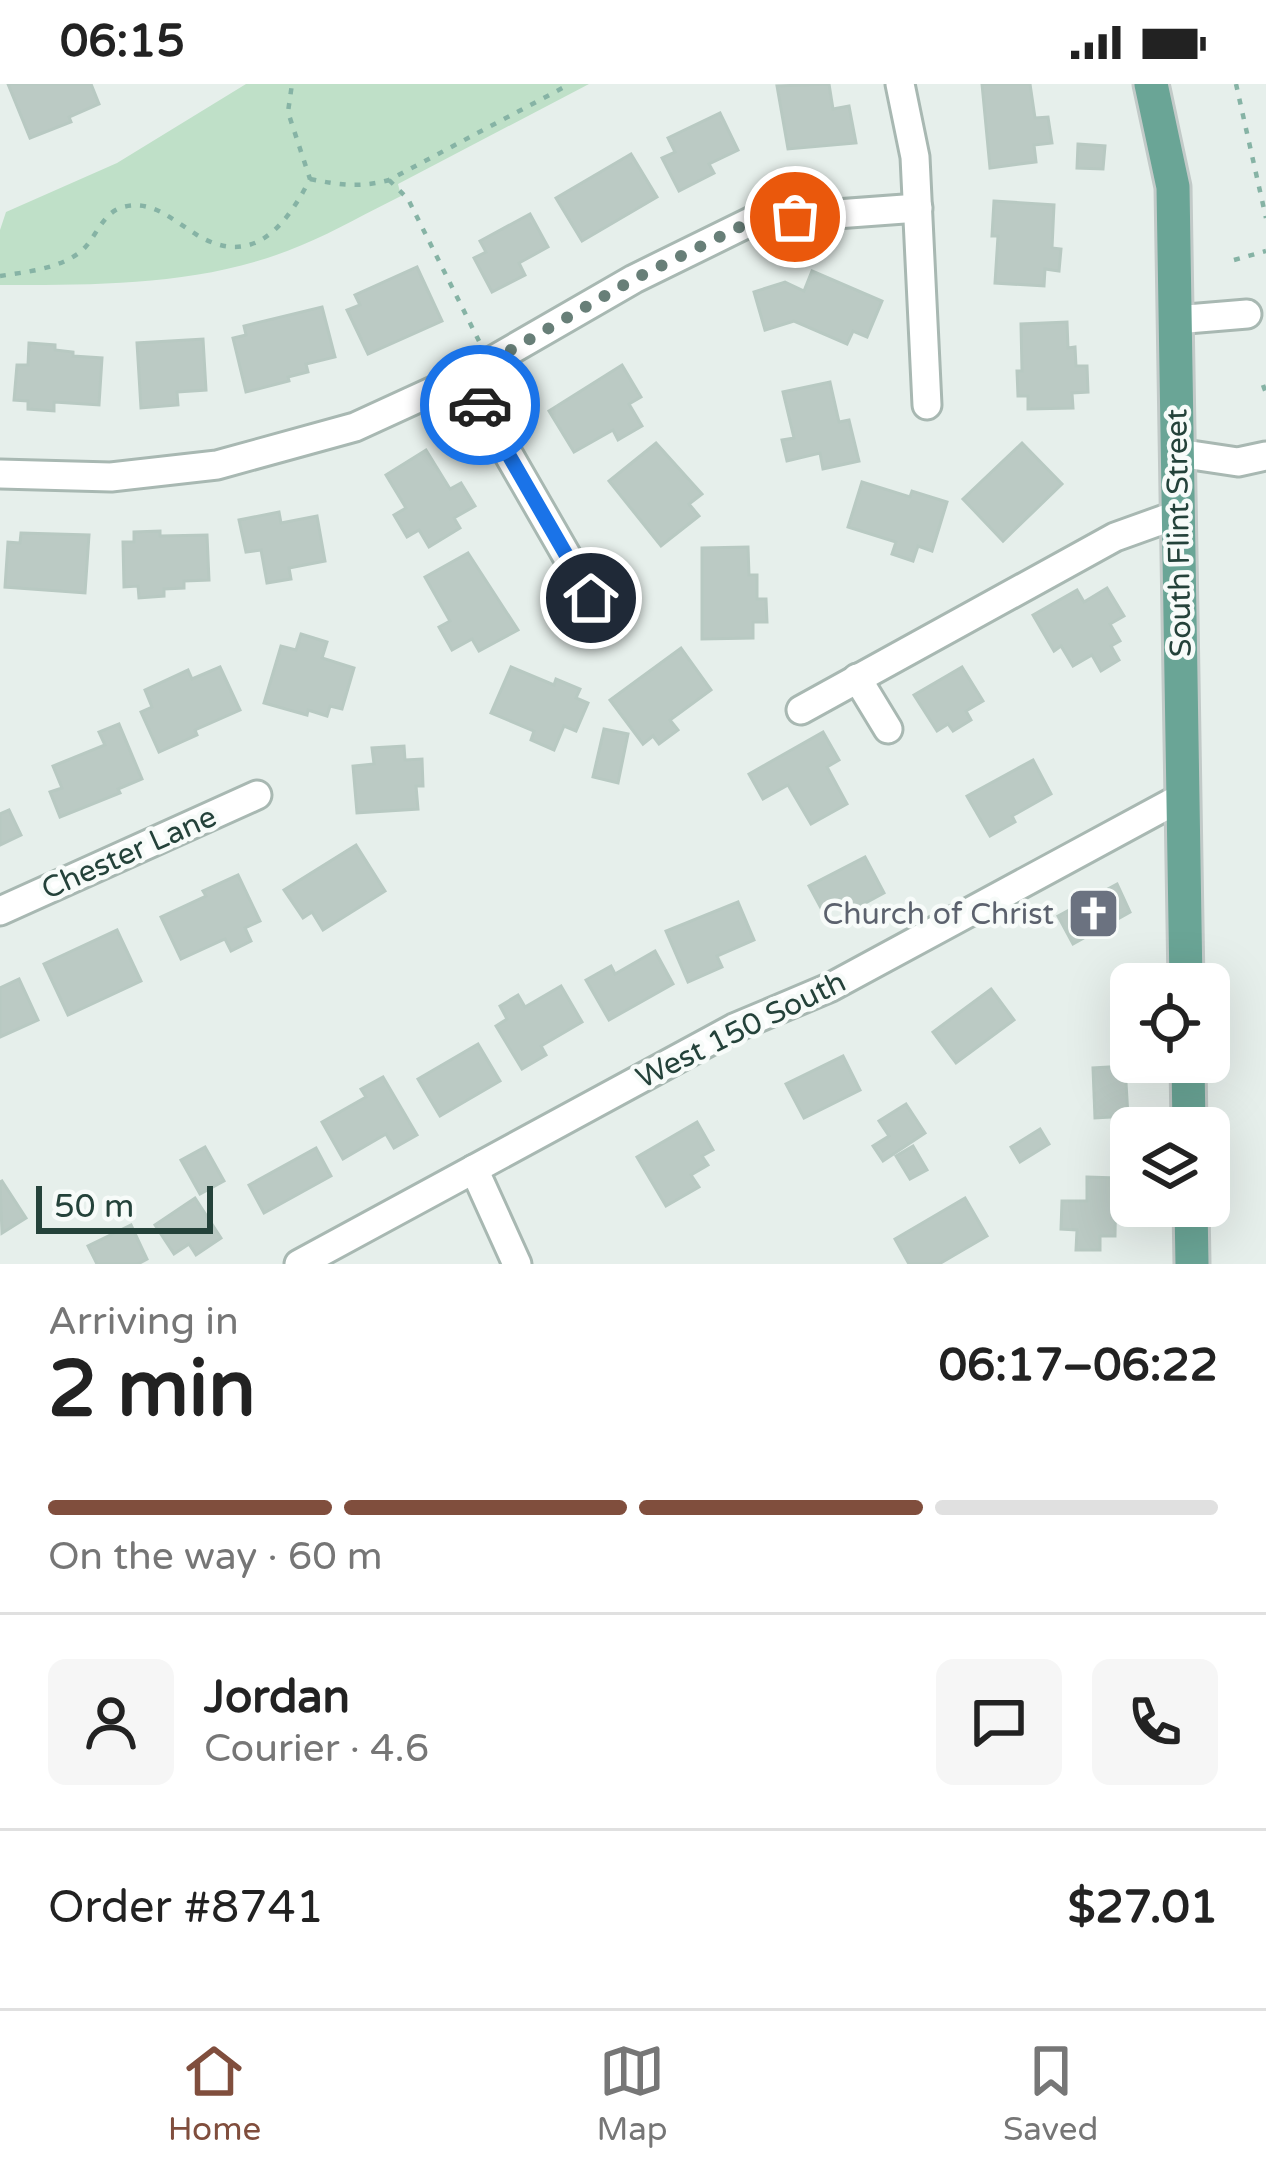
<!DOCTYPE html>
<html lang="en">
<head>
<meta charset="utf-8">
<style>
	body { margin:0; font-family:"Varela Round",sans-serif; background:#f6f6f6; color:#222; height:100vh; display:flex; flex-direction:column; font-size:45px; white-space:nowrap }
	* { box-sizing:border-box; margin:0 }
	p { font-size:39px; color:#767676 }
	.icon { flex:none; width:66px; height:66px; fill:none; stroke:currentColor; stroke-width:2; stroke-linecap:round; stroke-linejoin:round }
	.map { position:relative; height:1180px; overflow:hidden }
	.panel { display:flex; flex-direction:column; background:#fff; flex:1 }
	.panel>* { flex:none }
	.tools { position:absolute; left:1110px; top:879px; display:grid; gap:24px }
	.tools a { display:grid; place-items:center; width:120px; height:120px; border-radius:18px; background:#fff; box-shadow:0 12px 48px #0002; font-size:60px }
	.scale { position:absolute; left:36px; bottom:30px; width:177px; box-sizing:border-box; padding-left:12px; border:6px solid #24423a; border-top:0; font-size:33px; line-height:42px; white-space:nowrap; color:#24423a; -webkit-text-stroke:9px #f7fbf9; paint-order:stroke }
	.pin { position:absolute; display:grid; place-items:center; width:102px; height:102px; color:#fff; margin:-51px; border:6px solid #fff; border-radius:50%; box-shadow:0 3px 12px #0007 }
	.courier { position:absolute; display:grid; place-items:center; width:120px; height:120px; margin:-60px; border:9px solid #1a73e8; border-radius:50%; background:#fff; color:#222; box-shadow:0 3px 15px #0007 }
	.headline em { font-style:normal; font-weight:700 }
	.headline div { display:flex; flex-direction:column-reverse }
	.headline { display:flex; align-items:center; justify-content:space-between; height:204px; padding:0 48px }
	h1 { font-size:78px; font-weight:700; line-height:90px }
	.bar { display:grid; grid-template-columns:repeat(4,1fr); gap:18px 12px; align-content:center; height:144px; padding:0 48px }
	.bar i { height:15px; border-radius:9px; background:#e0e0e0 }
	.bar .active { background:#804e3d }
	.bar p { grid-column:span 4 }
	.line { display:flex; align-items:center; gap:30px; padding:0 48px; border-top:3px solid #e0e0e0 }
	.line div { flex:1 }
	.round { display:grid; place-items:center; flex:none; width:126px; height:126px; border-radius:18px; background:#f6f6f6 }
	.status { display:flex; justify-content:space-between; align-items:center; height:84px; padding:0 60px; background:#fff; direction:ltr }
	.status svg { height:33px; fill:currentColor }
	.dock { display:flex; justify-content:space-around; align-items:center; height:168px; border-top:3px solid #e0e0e0; background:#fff; font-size:33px; color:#767676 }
	.dock a { display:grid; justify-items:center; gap:6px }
	.dock .active { color:#804e3d }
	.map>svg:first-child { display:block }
</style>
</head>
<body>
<div class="status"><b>06:15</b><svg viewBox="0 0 49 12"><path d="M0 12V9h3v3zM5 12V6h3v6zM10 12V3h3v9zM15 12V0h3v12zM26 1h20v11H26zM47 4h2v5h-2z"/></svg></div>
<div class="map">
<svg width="1266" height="1180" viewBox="0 0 1266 1180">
	<rect width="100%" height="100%" fill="#e6efeb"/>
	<path fill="#bfe0c8" d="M246,0H589L398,100L401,112C368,128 336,147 302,161C207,202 101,201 0,201V146L6,128L117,79Z"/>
	<g fill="#bbcac4" stroke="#b8c9c2" stroke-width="3">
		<polygon points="8,0 91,0 99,20 69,33 71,38 30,54"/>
		<polygon points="829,0 833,25 849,22 856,59 788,65 777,2"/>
		<polygon points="982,0 1030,0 1035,34 1048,33 1052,59 1034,61 1036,78 990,84"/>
		<polygon points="720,29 738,66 709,80 714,89 679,107 662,74 675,68 668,54"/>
		<polygon points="1078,60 1105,62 1103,85 1077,84"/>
		<polygon points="631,70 657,113 582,157 556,114"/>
		<polygon points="994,117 1054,121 1052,164 1061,165 1059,187 1045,185 1044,202 995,199 998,152 992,152"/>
		<polygon points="530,130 548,163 519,179 525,191 492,208 474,174 486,168 480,157"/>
		<polygon points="417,183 442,237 368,270 347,226 360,221 355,211"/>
		<polygon points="812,187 882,217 867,253 853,247 847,260 794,237 765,246 754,208 785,198 804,207"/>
		<polygon points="322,223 335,273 306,280 308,288 288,293 289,297 246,308 233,254 246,251 244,242"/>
		<polygon points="1067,238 1068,264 1075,263 1076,282 1087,282 1088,308 1072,309 1073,324 1028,325 1028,312 1018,312 1017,287 1022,287 1021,240"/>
		<polygon points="203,255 206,306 177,308 178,321 141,324 137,259"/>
		<polygon points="29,259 55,261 55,266 73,268 73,272 102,274 99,321 54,318 54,327 28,325 28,317 14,316 17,281 28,281"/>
		<polygon points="622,281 641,313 629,320 642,342 618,356 613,346 574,368 549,327"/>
		<polygon points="830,298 839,338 849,336 859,377 823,385 820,369 787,377 782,356 794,354 783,308"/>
		<polygon points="656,359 702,410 689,420 699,432 661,462 609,397"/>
		<polygon points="1022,359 1062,400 1003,457 963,415"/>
		<polygon points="426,366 450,405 461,399 475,422 454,434 460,444 429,463 419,446 407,453 394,431 406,424 386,391"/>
		<polygon points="862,398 910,413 912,407 947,418 932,467 918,462 913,477 892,470 896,458 848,443"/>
		<polygon points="279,428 281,439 317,432 325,477 289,484 291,495 267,499 261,466 246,468 239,436"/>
		<polygon points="160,447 160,452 207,451 209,496 184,497 184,504 164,505 164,512 139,514 138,502 124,503 123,458 134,458 134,448"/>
		<polygon points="21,449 89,451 85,509 5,503 8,458 20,459"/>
		<polygon points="748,463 749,491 757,491 757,515 766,515 767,538 753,538 753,554 702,555 702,464"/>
		<polygon points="468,469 518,546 479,567 472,555 452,566 439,543 450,537 425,493"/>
		<polygon points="1107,504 1124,532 1110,540 1120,557 1111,562 1119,576 1101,587 1092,571 1073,582 1061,562 1054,567 1033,531 1077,506 1084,518"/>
		<polygon points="301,550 327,558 322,574 354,584 342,625 330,622 327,632 308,626 307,631 264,619 281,562 296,566"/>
		<polygon points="681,564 711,606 670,636 678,646 659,660 653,652 643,660 610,616"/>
		<polygon points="220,583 240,626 195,646 197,651 159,668 141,628 152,623 145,606 188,586 192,595"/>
		<polygon points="511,583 554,601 556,595 580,605 576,614 588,619 576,647 564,642 554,666 531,656 534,647 491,629"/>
		<polygon points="962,583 983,617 966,627 971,636 953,647 948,640 937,647 914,611"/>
		<polygon points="119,640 142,695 118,705 120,709 60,733 50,708 62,704 53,682 105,661 99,648"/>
		<polygon points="604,645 628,650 618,699 593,693"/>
		<polygon points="823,648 839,676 827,683 847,720 811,740 788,701 763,715 749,690"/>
		<polygon points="404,662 405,676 422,675 423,702 416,702 418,725 357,729 353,682 374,680 372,664"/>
		<polygon points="1033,676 1051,710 1012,732 1015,738 990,752 967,712"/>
		<polygon points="9,726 21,751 0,761 0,730"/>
		<polygon points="356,761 385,807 323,846 312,828 303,834 284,806"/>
		<polygon points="865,773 884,809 847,829 840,816 822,826 809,802"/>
		<polygon points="238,791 260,837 245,844 251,857 231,867 225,855 181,875 161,833 206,812 203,807"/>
		<polygon points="1117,800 1130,828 1073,860 1058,832"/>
		<polygon points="738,818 754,856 717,872 722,883 688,898 666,847"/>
		<polygon points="117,846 141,897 68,931 44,880"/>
		<polygon points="655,867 673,900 609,936 586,896 611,882 615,890"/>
		<polygon points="19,895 38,936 0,953 0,904"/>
		<polygon points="561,902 582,938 541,962 546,971 522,985 496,942 507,935 500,922 518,911 525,923"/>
		<polygon points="991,905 1014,936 956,979 933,948"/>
		<polygon points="478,960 500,997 440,1032 418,995"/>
		<polygon points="843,972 860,1006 804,1034 786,1000"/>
		<polygon points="1125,982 1128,1032 1095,1034 1093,984"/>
		<polygon points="383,993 417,1051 394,1064 386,1050 343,1075 322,1038 366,1013 361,1005"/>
		<polygon points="906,1020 925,1049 883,1077 873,1062 889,1052 879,1037"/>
		<polygon points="697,1038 713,1066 702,1072 708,1081 691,1091 699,1103 666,1122 637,1073"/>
		<polygon points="1040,1045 1049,1060 1020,1078 1011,1063"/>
		<polygon points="913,1062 927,1086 910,1095 896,1072"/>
		<polygon points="205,1063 224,1097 200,1110 181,1076"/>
		<polygon points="316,1064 331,1092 264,1129 249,1101"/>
		<polygon points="1087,1093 1116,1094 1115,1152 1100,1152 1100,1166 1076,1166 1077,1146 1061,1145 1062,1117 1087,1117"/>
		<polygon points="2,1097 26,1134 2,1149 0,1098"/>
		<polygon points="195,1114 221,1154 196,1171 189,1160 174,1170 155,1141"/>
		<polygon points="965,1114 987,1152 939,1180 909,1180 895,1155"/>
		<polygon points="131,1141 147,1175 138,1180 97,1180 88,1162"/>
	</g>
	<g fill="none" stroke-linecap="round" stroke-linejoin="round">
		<defs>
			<g id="minor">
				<polyline points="900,0 915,73 927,321"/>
				<polyline points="1175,236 1247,230"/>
				<polyline points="464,293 591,514"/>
				<polyline points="1178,369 1238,378 1266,372"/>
				<polyline points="0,390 111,393 217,381 355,343 464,293 634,195 754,136 918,124"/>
				<polyline points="857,594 888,645"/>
				<polyline points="801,626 1115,453 1179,430"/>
				<polyline points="0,827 257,711"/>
				<polyline points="474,1085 517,1180"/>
				<polyline points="299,1180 734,944 831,903 1184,712"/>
			</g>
			<g id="major">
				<polyline points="1151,0 1173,103 1186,900"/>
				<polyline points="1188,978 1189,1044"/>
				<polyline points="1191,1122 1192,1180"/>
			</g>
		</defs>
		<use href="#minor" stroke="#a8b8b2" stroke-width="33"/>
		<use href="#major" stroke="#c2cac8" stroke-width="39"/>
		<g stroke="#86b3a5" stroke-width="4.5" stroke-dasharray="6 9" stroke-linecap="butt">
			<polyline points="1236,0 1266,134"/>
			<path d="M310,95C339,101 360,104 389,96L570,0"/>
			<polyline points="389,96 408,115 479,257"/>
			<polyline points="1234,176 1266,167"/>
			<path d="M0,192C26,188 57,185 79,169C96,156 101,129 123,123C152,115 174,137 197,151C254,185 287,140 310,95L288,28L292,0"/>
			<polyline points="1263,301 1266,309"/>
		</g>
		<use href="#minor" stroke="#fff" stroke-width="27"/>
		<use href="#major" stroke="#6aa596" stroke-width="33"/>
	</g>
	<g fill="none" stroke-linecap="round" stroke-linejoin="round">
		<polyline stroke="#687f78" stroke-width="12" stroke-dasharray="0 21.6" points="480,321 464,293 634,195 754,136 795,133"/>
		<polyline stroke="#1a73e8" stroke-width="15" points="480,321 591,514"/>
	</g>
	<defs>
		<symbol id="church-square" viewBox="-11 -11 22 22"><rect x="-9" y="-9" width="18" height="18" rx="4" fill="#6b7280" stroke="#f7fbf9"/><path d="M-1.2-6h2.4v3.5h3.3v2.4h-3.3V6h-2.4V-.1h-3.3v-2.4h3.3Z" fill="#fff"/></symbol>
	</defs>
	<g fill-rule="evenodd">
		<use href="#church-square" x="1064" y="800" width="59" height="59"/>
	</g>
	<g text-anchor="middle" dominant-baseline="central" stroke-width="9" stroke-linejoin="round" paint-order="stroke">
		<g font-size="30" fill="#24423a" stroke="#f7fbf9">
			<text transform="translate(1179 449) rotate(-91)">South Flint Street</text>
			<text transform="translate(129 769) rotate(-24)">Chester Lane</text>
			<text transform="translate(741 946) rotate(-26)">West 150 South</text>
		</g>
		<g font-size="30" fill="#5b616d" stroke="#f7fbf9" text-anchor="end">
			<text x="1054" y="830">Church of Christ</text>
		</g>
	</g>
</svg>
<div class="tools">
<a><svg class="icon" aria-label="locate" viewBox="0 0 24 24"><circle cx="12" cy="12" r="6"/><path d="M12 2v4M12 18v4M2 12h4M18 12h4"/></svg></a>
<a><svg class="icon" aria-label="layers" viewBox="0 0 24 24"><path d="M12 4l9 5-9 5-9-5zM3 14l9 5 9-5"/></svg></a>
</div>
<div class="scale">50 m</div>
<div class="pin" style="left:795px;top:133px;background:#ea580c"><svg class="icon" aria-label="bag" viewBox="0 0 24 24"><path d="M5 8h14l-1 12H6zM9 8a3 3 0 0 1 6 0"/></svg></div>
<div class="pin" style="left:591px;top:514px;background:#1f2937"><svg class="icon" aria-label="home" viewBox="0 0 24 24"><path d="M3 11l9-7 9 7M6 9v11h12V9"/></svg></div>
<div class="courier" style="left:480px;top:321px"><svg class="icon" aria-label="car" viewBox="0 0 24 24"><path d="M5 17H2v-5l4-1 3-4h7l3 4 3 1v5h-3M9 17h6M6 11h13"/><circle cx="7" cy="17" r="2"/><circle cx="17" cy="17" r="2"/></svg></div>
</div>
<section class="panel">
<div class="headline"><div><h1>2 min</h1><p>Arriving in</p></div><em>06:17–06:22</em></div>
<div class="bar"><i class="active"></i><i class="active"></i><i class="active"></i><i></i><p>On the way · 60 m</p></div>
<div class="line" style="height:216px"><a class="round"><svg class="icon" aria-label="person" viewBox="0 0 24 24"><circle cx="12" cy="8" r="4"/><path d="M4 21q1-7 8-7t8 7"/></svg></a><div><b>Jordan</b><p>Courier · 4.6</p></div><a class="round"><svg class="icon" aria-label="chat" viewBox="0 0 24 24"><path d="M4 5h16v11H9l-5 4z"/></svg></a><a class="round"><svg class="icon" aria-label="phone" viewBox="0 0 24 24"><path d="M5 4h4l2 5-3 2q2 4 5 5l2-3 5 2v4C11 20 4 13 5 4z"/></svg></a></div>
<div class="line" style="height:156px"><div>Order #8741</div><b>$27.01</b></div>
</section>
<nav class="dock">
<a class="active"><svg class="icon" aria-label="home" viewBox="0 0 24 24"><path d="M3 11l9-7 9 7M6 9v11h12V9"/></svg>Home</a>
<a><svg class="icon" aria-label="map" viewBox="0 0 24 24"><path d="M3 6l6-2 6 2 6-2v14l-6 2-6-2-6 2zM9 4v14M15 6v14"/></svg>Map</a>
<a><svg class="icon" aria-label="saved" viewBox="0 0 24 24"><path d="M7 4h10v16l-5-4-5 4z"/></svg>Saved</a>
</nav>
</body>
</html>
